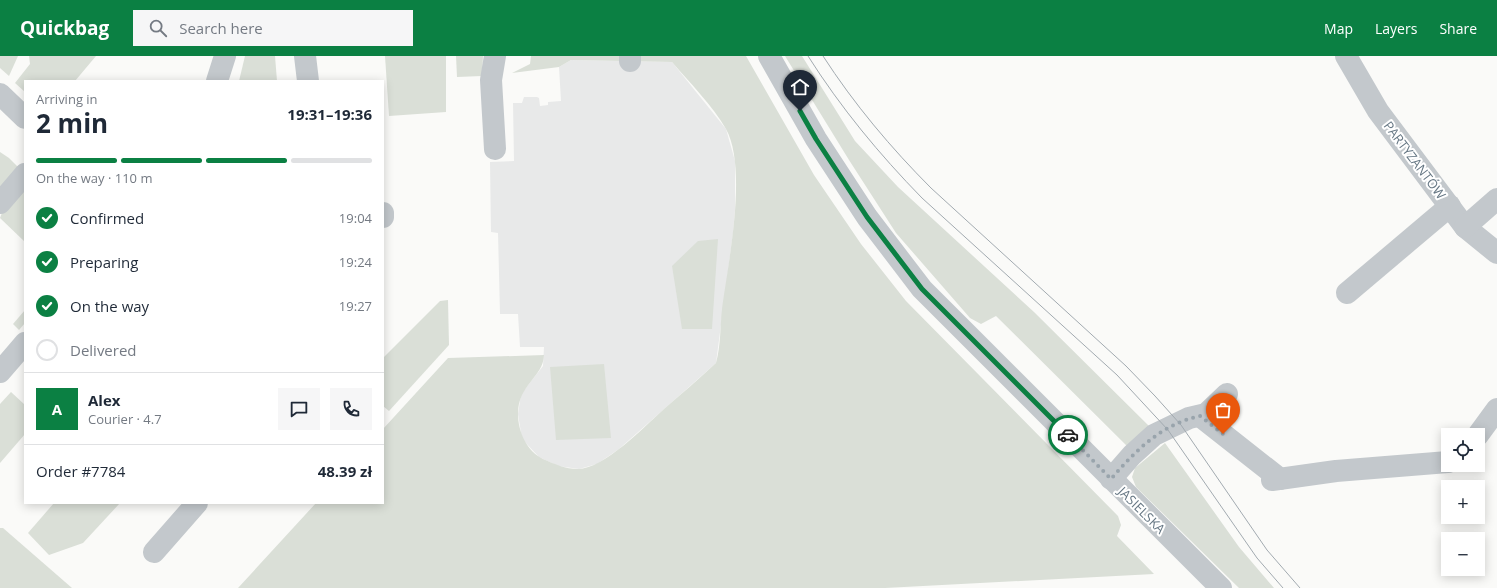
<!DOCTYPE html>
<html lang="en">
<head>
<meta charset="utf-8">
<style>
	body { margin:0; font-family:"Open Sans",sans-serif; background:#f6f6f7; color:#1f2937; height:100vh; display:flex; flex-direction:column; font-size:15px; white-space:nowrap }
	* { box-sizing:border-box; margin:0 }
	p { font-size:13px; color:#747a83 }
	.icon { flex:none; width:22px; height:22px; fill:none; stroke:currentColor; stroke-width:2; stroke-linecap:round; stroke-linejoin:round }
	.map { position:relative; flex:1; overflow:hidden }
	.sheet { position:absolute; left:24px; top:24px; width:360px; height:424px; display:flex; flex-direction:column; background:#fff; border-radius:0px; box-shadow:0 2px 10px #0003 }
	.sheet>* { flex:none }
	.controls { position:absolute; left:1441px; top:372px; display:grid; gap:8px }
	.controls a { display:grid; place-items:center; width:44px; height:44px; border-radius:0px; background:#fff; box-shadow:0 2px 10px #0003; font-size:20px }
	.pin { position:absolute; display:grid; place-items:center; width:34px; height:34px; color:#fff; margin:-41px -17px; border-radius:50% 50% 50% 0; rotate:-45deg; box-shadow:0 0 4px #0007 }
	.pin .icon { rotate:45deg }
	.courier { position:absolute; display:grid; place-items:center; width:40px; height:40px; margin:-20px; border:3px solid #0b8043; border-radius:50%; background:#fff; color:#222; box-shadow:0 1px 5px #0007 }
	.overview em { font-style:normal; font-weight:700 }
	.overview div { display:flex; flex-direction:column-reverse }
	.overview { display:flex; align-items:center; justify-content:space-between; height:68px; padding:0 12px }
	h1 { font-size:26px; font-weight:700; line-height:30px }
	.bar { display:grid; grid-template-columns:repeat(4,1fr); gap:6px 4px; align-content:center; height:48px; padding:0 12px }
	.bar i { height:5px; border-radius:3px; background:#e0e1e3 }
	.bar .current { background:#0b8043 }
	.bar p { grid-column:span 4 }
	.line { display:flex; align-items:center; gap:10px; padding:0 12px; border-top:1px solid #e0e1e3 }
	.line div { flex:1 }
	.round { display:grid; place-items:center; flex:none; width:42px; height:42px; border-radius:0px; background:#f6f6f7 }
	ol { padding:0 12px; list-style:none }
	li { display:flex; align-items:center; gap:12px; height:44px }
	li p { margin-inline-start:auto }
	li .icon { padding:4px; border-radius:50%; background:#0b8043; color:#fff; stroke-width:4 }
	li:last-child { color:#747a83 }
	li i { width:22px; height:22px; border:2px solid #e0e1e3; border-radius:50% }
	header { display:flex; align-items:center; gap:24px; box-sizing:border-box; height:56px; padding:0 20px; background:#0b8043; color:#fff }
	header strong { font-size:19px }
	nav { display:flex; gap:22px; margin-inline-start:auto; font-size:14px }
	.search { width:280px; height:36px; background:#f6f6f7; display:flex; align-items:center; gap:10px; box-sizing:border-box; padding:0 14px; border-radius:0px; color:#747a83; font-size:15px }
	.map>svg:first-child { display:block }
</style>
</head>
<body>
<header>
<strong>Quickbag</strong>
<div class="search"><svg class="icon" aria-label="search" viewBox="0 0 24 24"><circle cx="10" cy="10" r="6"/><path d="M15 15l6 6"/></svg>Search here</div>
<nav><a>Map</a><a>Layers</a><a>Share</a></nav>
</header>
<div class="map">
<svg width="1497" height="532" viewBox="0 0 1497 532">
	<rect width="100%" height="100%" fill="#fafaf8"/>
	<polygon fill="#e8e9e9" points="571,4 672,6 726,73 735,105 735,154 733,177 716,307 619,393 597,408 579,413 558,410 539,401 522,383 518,358 521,338 543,310 544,291 520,291 518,258 500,258 498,177 491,176 490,106 514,105 513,47 522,47 524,41 537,41 539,42 540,50 548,49 548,46 561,45 559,11"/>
	<g fill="#dadfd7">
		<polygon points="0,0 18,0 9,20 0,12"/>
		<polygon points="29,0 96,0 75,25 25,25 25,36 15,27 30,8"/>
		<polygon points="245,0 275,0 277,25 239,25"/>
		<polygon points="385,0 446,0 446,56 389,60"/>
		<polygon points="456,0 483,0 482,20 457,21"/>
		<path d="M531,0H746L814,119L861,188L906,245L1118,460L1121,469L1117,480L1154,518L885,532H238L316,447H383V373L448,302L544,299C543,322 518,328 518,358C518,376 527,395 543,403C554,408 566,413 578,413C604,413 645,370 664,353C681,338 699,323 716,307C721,289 720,271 722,253C728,207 748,113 726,73C712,49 690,27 672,6L571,4L559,11L512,17L530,8Z"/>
		<polygon points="785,0 802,0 855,85 898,131 1034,256 1151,372 1131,394 996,260 981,268 970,262 896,177 849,104"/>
		<polygon points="0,96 9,102 19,112 0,137"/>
		<polygon points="25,130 25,186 0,162 3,154"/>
		<polygon points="718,183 712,273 682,273 672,210 698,185"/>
		<polygon points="448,244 449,289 389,355 383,350 383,302 440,245"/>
		<polygon points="25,254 25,267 19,274 13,268"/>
		<polygon points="604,308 611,382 556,384 550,311"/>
		<polygon points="11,336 25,349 25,378 0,407 0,348"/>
		<polygon points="1165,387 1239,491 1274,532 1239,532 1136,431 1132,421 1135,412"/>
		<polygon points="54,447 120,447 83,487 49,499 28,477"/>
		<polygon points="0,472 3,472 72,532 0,532"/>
	</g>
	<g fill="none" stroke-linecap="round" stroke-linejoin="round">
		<g stroke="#c3c8cc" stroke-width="22">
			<polyline points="305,0 308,25"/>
			<polyline points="495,0 491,24 495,93"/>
			<polyline points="630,0 630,5"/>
			<polyline points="769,0 816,83 867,161 922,233 1221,532"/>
			<polyline points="1346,0 1378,55 1465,171 1497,197"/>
			<polyline points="217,25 225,0"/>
			<polyline points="0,38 25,62"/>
			<polyline points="0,147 25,118"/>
			<polyline points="383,161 383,157"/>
			<polyline points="1465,171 1497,143"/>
			<polyline points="1347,237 1450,150"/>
			<polyline points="0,316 25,287"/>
			<polyline points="1200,360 1280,423"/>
			<polyline points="1478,379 1497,353"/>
			<polyline points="1111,423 1132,399 1154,379 1189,362 1206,358 1227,338"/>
			<polyline points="1272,424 1336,415 1448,406"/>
			<polyline points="154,496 197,447"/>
		</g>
		<g stroke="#a2aab0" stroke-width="1">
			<path d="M808,0C841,52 879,98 922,142L1117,319L1168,374L1257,502L1283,532"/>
			<path d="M823,0C854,48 891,92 931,132L1126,310L1155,340L1181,369L1267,494L1300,532"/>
		</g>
	</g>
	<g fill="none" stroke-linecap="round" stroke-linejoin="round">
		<path stroke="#99a4ac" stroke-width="4" stroke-dasharray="0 7.2" d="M1068,379L1111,423C1136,394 1162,368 1200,360L1223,378"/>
		<polyline stroke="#0b8043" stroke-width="5" points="800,55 816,83 867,161 922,233 1068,379"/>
	</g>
	<g text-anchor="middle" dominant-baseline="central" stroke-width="4" stroke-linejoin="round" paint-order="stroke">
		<g font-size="13" fill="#657683" stroke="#fff">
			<text transform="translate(1415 104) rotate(53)">PARTYZANTÓW</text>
			<text transform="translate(1142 454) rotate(45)">JASIELSKA</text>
		</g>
	</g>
</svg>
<div class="controls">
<a><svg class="icon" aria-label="locate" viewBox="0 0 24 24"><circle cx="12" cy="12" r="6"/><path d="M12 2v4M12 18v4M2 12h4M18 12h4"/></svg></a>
<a>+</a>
<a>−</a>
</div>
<div class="pin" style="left:1223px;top:378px;background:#ea580c"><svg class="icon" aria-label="bag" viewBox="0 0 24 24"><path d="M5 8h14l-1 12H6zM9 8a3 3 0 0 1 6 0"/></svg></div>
<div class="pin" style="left:800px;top:55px;background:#1f2937"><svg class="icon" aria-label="home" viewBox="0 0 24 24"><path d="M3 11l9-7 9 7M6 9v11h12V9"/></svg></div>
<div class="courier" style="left:1068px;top:379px"><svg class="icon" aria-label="car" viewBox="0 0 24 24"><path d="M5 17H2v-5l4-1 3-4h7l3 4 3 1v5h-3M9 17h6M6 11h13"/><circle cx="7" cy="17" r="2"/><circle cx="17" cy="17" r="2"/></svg></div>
<section class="sheet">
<div class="overview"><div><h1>2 min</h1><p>Arriving in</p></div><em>19:31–19:36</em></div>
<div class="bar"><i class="current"></i><i class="current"></i><i class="current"></i><i></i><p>On the way · 110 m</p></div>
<ol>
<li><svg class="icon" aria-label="check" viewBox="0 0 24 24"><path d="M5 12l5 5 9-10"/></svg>Confirmed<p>19:04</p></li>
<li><svg class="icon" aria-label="check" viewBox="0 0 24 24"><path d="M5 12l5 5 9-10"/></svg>Preparing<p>19:24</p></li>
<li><svg class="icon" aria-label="check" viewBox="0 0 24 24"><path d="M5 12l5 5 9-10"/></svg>On the way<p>19:27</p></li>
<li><i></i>Delivered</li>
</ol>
<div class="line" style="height:72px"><b class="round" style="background:#0b8043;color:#fff">A</b><div><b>Alex</b><p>Courier · 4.7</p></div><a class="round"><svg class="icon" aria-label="chat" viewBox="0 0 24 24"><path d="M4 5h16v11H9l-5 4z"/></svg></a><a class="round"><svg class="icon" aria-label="phone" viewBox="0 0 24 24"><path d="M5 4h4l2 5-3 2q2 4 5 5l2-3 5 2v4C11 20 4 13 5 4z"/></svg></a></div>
<div class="line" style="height:52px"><div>Order #7784</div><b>48.39 zł</b></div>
</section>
</div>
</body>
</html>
